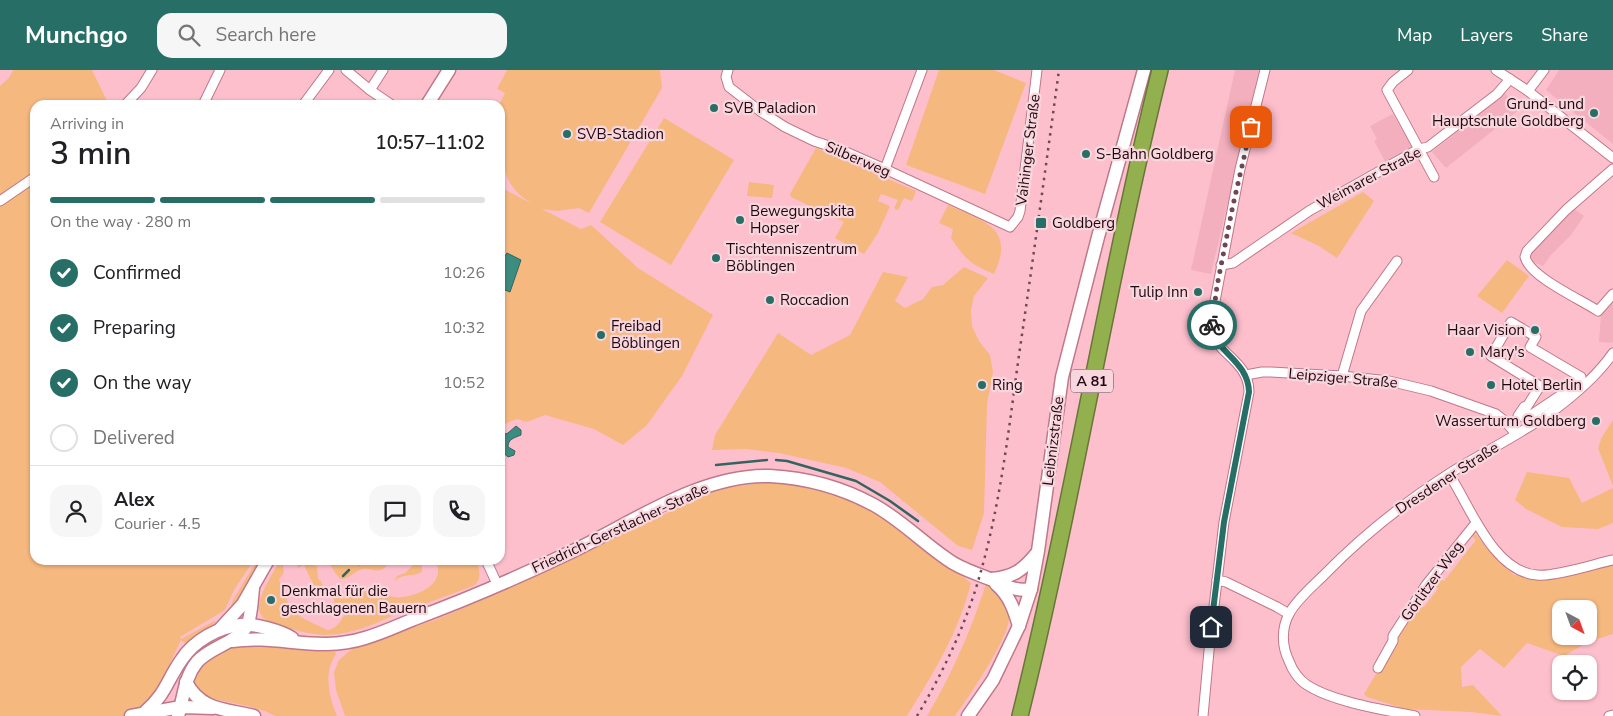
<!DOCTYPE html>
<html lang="en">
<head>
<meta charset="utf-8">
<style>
	body { margin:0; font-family:"Nunito Sans",sans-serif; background:#f6f6f6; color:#202124; height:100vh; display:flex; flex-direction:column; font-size:19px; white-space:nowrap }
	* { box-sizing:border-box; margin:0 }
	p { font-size:16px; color:#757577 }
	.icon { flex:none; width:28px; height:28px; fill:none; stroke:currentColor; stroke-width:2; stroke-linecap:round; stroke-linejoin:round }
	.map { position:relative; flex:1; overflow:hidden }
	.panel { position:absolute; left:30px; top:30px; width:475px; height:465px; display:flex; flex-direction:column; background:#fff; border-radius:15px; box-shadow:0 1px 4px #0004 }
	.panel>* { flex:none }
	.needle { width:32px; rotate:139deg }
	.buttons { position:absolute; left:1552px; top:530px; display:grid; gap:10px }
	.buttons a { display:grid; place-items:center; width:45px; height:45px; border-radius:10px; background:#fff; box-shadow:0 1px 4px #0004; font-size:25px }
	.pin { position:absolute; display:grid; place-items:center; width:42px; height:42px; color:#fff; margin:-21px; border-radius:10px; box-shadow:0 2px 8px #0006 }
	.courier { position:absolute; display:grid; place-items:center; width:50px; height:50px; margin:-25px; border:4px solid #276f66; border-radius:50%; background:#fff; color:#222; box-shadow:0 1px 6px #0007 }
	.summary em { font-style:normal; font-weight:600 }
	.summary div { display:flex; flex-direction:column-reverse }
	.summary { display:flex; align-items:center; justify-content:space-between; height:85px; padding:0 20px }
	h1 { font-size:32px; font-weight:600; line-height:38px }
	.bar { display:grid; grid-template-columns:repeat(4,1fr); gap:8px 5px; align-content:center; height:60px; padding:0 20px }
	.bar i { height:6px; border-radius:4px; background:#e0e0e0 }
	.bar .selected { background:#276f66 }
	.bar p { grid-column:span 4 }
	.line { display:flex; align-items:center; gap:12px; padding:0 20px; border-top:1px solid #e0e0e0 }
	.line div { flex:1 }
	.round { display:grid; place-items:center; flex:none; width:52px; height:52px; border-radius:15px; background:#f6f6f6 }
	ol { padding:0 20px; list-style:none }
	li { display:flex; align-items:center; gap:15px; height:55px }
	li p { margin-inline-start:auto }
	li .icon { padding:5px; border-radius:50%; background:#276f66; color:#fff; stroke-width:4 }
	li:last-child { color:#757577 }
	li i { width:28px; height:28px; border:2px solid #e0e0e0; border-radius:50% }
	header { display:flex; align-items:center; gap:30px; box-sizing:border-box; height:70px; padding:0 25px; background:#276f66; color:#fff }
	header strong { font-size:24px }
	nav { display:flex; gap:28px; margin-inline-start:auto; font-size:18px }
	.search { width:350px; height:45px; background:#f6f6f6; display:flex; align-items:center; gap:12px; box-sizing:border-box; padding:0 18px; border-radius:15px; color:#757577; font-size:19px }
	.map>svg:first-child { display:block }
</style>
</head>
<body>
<header>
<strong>Munchgo</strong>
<div class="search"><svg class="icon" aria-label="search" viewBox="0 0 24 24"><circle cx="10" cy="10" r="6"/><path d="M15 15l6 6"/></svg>Search here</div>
<nav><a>Map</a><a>Layers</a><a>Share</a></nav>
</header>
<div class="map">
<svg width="1613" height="646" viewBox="0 0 1613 646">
	<rect width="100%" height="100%" fill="#febfcd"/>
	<g fill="#f4afbe">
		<polygon points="1235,0 1259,0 1211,204 1191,200"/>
		<polygon points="1559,0 1613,0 1613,74 1546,20"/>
		<polygon points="1505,23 1519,40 1446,98 1432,82"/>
		<polygon points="1393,44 1413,78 1386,93 1374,71 1377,69 1370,56"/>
		<polygon points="1572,137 1584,146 1571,165 1551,185 1543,196 1533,192 1530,185 1533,178"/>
		<polygon points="1613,231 1613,271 1612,273 1599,272 1601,244"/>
	</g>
	<g fill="#f5b87f" fill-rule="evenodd">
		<polygon points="13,0 92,0 109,35 35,35 35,490 254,490 234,520 225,540 180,567 181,569 214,551 216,552 186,574 181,570 169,596 162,621 141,646 0,646 0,16 9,8"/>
		<path d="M507,0H660L662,18L589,143L579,138L557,141L542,139L581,159L591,155L638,198L713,245L682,306L647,355L623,375L594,359L545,345L527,352L517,349L500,356V117L540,138C528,132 516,124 509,111C505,105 507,98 500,93L499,35L505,23L497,19Z"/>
		<polygon points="939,0 994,0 1026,13 985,124 906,95"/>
		<polygon points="664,48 734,90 671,195 600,152"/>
		<polygon points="816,78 916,121 912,131 904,128 898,140 894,138 898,130 881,124 878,131 890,136 878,163 864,184 835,168 844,152 791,127 790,124"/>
		<polygon points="749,112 774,115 772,128 747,126"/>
		<polygon points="1363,122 1374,131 1337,188 1319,176 1291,163"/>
		<path d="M948,135C984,151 1016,158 994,204C969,193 967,191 951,168L953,159L939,153Z"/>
		<polygon points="1507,190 1529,206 1502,243 1477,226"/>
		<polygon points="964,197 988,208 974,226 971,240 972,256 979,271 990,285 993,302 987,334 984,443 972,480 958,476 880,412 846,398 779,383 746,379 712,380 715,365 778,263 811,285 850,265 883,202 908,207 895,231 905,238 923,229 932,217 943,215"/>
		<polygon points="1613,350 1613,416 1598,378 1602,367"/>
		<polygon points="1527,402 1569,408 1582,433 1613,418 1613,453 1598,459 1562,457 1526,439 1515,430"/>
		<path d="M769,412L837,421L894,453L971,513C958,564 934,602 907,646H345L336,620L334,602L339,590L352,579L370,571L435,550L501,522L718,419Z"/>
		<path d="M1474,462L1499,492L1514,505L1541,508L1567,505L1613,495V564L1588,572L1564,586L1527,573L1504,598L1480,579L1461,597L1462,617L1473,615L1502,646L1471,642L1405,639L1367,627L1364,624L1398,567L1399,560L1418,534L1424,537L1438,519L1433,514L1438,507L1444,511L1476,470L1471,465ZM1561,539H1589V566H1561Z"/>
		<polygon points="257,490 261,490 244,524 229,541 233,530"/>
		<path d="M280,490H282L284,502L279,510C293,547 293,544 328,560C338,558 341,550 346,542L339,533L334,535V529L315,521V526L310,520L314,516L304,495L298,498L297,493H302L303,490H310L313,495L317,496L318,509L321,511V513L323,514L322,516L325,517V519L329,520L327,525C344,532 349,528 364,519C374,522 385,526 395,527C414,529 449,514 435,490H477C479,499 483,510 473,516L406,541L394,543L392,546C369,557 341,568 315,564C304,563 292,559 282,556C272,553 261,551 259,539C258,525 274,502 280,490Z"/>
		<path d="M327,490H338L340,492L347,490H391C389,493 386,497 383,499C376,503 370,498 363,499C354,501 350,509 341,509L336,504Z"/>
		<path d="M417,491L422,496V502C413,507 402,503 395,511L397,506L405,503L414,494V492Z"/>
		<path d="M986,514C989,515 993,517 996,519C1002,523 1009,539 1009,547C1010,567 968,628 955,646H927C952,604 971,560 986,514Z"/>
		<path d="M244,574H272L323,582L335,581L336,584C323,603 329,626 337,646H275L265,641L247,636L205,627L194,617L193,610L195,603L207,589L226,580Z"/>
	</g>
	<g fill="#3c8c82" stroke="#346460">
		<polygon points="507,183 521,190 510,222 500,218 500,193"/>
		<path d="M516,356L521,360V365C514,368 508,369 508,377L515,381L514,385L508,387L500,380V366L508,363Z"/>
	</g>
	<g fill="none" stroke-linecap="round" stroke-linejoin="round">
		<g stroke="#346460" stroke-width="2.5">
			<polyline points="776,390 787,391 856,411 890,431 918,451"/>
			<polyline points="716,395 767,390"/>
			<polyline points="359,494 369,490"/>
			<polyline points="343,506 349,500"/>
		</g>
		<defs>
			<g id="street">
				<polyline points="346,0 370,20 392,35"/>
				<polyline points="728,0 726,7 729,17 760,41 785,57 814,71 844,81 885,99 1010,157 1018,147 1020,141 1037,0"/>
				<polyline points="1408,0 1393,12 1387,20 1434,107"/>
				<polyline points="1496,0 1528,21 1613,88"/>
				<polyline points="370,20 383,0"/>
				<polyline points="1528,21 1544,0"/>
				<polyline points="125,35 141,18 152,0"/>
				<polyline points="203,35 220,0"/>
				<polyline points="303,35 329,0"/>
				<polyline points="885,99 922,0"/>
				<path d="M1613,99L1566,140L1527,181L1525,187C1530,207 1580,229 1598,241L1613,224"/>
				<polyline points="0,131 35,107"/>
				<polyline points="1221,195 1233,193 1309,141 1419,79 1428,77 1497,24 1510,9"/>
				<polygon points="1511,252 1536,267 1530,277 1581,307 1561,325 1528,347 1518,346 1524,337 1526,338 1540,316 1491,286"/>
				<polyline points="1246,305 1262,302 1271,302 1342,306 1389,311 1431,321 1496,344 1505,351 1516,364"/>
				<polyline points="1342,306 1361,241 1397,191"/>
				<path d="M1449,404C1470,436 1493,502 1537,505C1555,507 1594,494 1613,490"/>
				<polyline points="486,490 498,516"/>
				<polyline points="1217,510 1226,512 1277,537 1289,544"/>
				<polyline points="1378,598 1393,571 1393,566 1426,515 1476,453"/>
				<path d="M1203,646L1210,570L1224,452L1249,322C1249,290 1214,283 1211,259C1211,255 1212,251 1212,247L1240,99L1265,0"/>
				<path d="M1415,646C1385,640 1333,632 1307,615C1299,610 1292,600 1289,591C1282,577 1281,559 1289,544C1297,529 1313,516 1324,505C1362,466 1405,432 1450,403C1484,382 1521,364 1553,341C1576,324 1597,306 1613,283"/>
				<polyline points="1609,646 1613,645"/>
			</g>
			<g id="secondary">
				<polyline points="427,35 449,0"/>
				<path d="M991,509C1014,507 1023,500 1037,483"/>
				<path d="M996,514C1009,525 1014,539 1019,556"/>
				<polyline points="220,559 243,534 268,490"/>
				<path d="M232,571C278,564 318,583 365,568C382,563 397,556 414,549C468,529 521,506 573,481C634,452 700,404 770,406C807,408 841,417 874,435C901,450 922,472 947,489C960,499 976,503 990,509C1005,515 1015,522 1031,519"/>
				<path d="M186,612C201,641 226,639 254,646"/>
				<path d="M145,642C166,624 167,610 182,589C194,571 218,557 240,555C253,553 281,561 292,568"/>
				<polyline points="131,646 181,637 213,638"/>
				<path d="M178,646C184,627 184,608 197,592C211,576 235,574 247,556C251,549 252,527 253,518"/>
				<polyline points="968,646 993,610 1019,556 1031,519 1038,481 1062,307 1098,167 1144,0"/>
			</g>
			<path id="highway" d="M1020,646C1073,432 1107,214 1160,0"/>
		</defs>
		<use href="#street" stroke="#c0778a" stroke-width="11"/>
		<use href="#secondary" stroke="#c0778a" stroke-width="15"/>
		<use href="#highway" stroke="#6a7538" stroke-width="18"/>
		<use href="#street" stroke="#fff" stroke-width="9"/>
		<use href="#secondary" stroke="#fff" stroke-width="12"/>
		<use href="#highway" stroke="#92b04e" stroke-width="15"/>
		<path stroke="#6e4852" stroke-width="2.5" stroke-dasharray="2.5 5" stroke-linecap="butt" d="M917,646C944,601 967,552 981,501C1001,430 1009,357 1019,285C1033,190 1046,95 1059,0"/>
	</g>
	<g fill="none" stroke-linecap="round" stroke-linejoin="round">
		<polyline stroke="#6e4752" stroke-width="5" stroke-dasharray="0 9" points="1212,255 1217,216 1233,135 1251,57"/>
		<path stroke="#276f66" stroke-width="6" d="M1211,557L1224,452L1249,322C1248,289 1211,280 1212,255"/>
	</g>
	<g fill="#276f66" stroke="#f7d6dd" stroke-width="2">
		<circle cx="714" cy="38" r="5"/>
		<circle cx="1594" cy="43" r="5"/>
		<circle cx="567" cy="64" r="5"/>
		<circle cx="1086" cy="84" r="5"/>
		<circle cx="740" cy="150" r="5"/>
		<rect x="1035" y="147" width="12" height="12" rx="2.5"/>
		<circle cx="716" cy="188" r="5"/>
		<circle cx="1198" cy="222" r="5"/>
		<circle cx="770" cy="230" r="5"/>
		<circle cx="1535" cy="260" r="5"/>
		<circle cx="601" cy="265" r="5"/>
		<circle cx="1470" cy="282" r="5"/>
		<circle cx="982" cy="315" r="5"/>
		<circle cx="1491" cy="315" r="5"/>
		<circle cx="1596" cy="351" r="5"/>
		<circle cx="271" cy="530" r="5"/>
	</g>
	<g text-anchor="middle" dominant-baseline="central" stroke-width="4.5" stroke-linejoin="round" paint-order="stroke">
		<rect fill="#f7d6dd" stroke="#61454d" stroke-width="1" x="1071" y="299.5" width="42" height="23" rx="4"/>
		<g font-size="14" font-weight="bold" fill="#21070f">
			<text x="1092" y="311">A 81</text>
		</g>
		<g font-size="15" fill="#21070f" stroke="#f7d6dd" text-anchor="start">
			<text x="1584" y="34" text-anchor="end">Grund- und<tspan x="1584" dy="17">Hauptschule Goldberg</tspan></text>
			<text x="724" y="38">SVB Paladion</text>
			<text x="577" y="64">SVB-Stadion</text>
			<text x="1096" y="84">S-Bahn Goldberg</text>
			<text x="750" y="141">Bewegungskita<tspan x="750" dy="17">Hopser</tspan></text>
			<text x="1052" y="153">Goldberg</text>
			<text x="726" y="179">Tischtenniszentrum<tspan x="726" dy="17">Böblingen</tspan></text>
			<text x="1188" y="222" text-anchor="end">Tulip Inn</text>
			<text x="780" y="230">Roccadion</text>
			<text x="611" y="256">Freibad<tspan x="611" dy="17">Böblingen</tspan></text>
			<text x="1525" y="260" text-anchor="end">Haar Vision</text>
			<text x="1480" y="282">Mary's</text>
			<text x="992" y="315">Ring</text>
			<text x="1501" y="315">Hotel Berlin</text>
			<text x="1586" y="351" text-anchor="end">Wasserturm Goldberg</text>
			<text x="281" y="521">Denkmal für die<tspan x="281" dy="17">geschlagenen Bauern</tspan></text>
		</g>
		<g font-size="15" fill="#21070f" stroke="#f7d6dd">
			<text transform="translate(1028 80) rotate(-83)">Vaihinger Straße</text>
			<text transform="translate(858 89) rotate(23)">Silberweg</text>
			<text transform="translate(1369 108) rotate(-28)">Weimarer Straße</text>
			<text transform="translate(1343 308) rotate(5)">Leipziger Straße</text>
			<text transform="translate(1053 371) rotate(-83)">Leibnizstraße</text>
			<text transform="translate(1447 408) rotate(-33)">Dresdener Straße</text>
			<text transform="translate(620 458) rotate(-25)">Friedrich-Gerstlacher-Straße</text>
			<text transform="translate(1432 511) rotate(-54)">Görlitzer Weg</text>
		</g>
	</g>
</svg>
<div class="buttons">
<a><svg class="needle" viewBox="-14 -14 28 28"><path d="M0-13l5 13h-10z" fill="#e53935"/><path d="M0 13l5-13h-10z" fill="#757577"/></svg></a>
<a><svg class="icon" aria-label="locate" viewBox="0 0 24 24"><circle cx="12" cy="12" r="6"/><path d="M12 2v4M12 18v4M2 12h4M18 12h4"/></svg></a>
</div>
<div class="pin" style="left:1251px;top:57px;background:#ea580c"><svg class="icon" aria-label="bag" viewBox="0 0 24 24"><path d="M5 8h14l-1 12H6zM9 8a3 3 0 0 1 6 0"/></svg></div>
<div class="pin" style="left:1211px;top:557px;background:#1f2937"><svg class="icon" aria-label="home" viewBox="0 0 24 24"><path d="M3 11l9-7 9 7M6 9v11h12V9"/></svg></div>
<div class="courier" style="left:1212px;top:255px"><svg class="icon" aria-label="bike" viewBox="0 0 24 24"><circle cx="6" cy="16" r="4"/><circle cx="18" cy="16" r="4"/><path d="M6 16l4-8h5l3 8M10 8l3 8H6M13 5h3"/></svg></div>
<section class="panel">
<div class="summary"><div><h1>3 min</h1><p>Arriving in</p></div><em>10:57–11:02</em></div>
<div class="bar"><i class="selected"></i><i class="selected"></i><i class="selected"></i><i></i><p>On the way · 280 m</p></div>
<ol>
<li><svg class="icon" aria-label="check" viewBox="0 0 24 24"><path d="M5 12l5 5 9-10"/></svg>Confirmed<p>10:26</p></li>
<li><svg class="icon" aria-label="check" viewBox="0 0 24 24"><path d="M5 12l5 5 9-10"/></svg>Preparing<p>10:32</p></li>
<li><svg class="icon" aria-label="check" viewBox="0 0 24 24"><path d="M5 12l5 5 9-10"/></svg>On the way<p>10:52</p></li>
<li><i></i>Delivered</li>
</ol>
<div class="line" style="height:90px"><a class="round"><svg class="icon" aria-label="person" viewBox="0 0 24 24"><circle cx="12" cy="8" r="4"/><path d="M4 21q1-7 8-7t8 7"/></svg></a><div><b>Alex</b><p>Courier · 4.5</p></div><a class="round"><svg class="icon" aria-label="chat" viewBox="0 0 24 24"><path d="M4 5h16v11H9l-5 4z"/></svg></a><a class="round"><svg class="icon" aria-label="phone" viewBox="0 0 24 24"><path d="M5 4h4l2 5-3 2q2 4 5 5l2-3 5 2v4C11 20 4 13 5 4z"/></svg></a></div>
</section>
</div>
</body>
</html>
